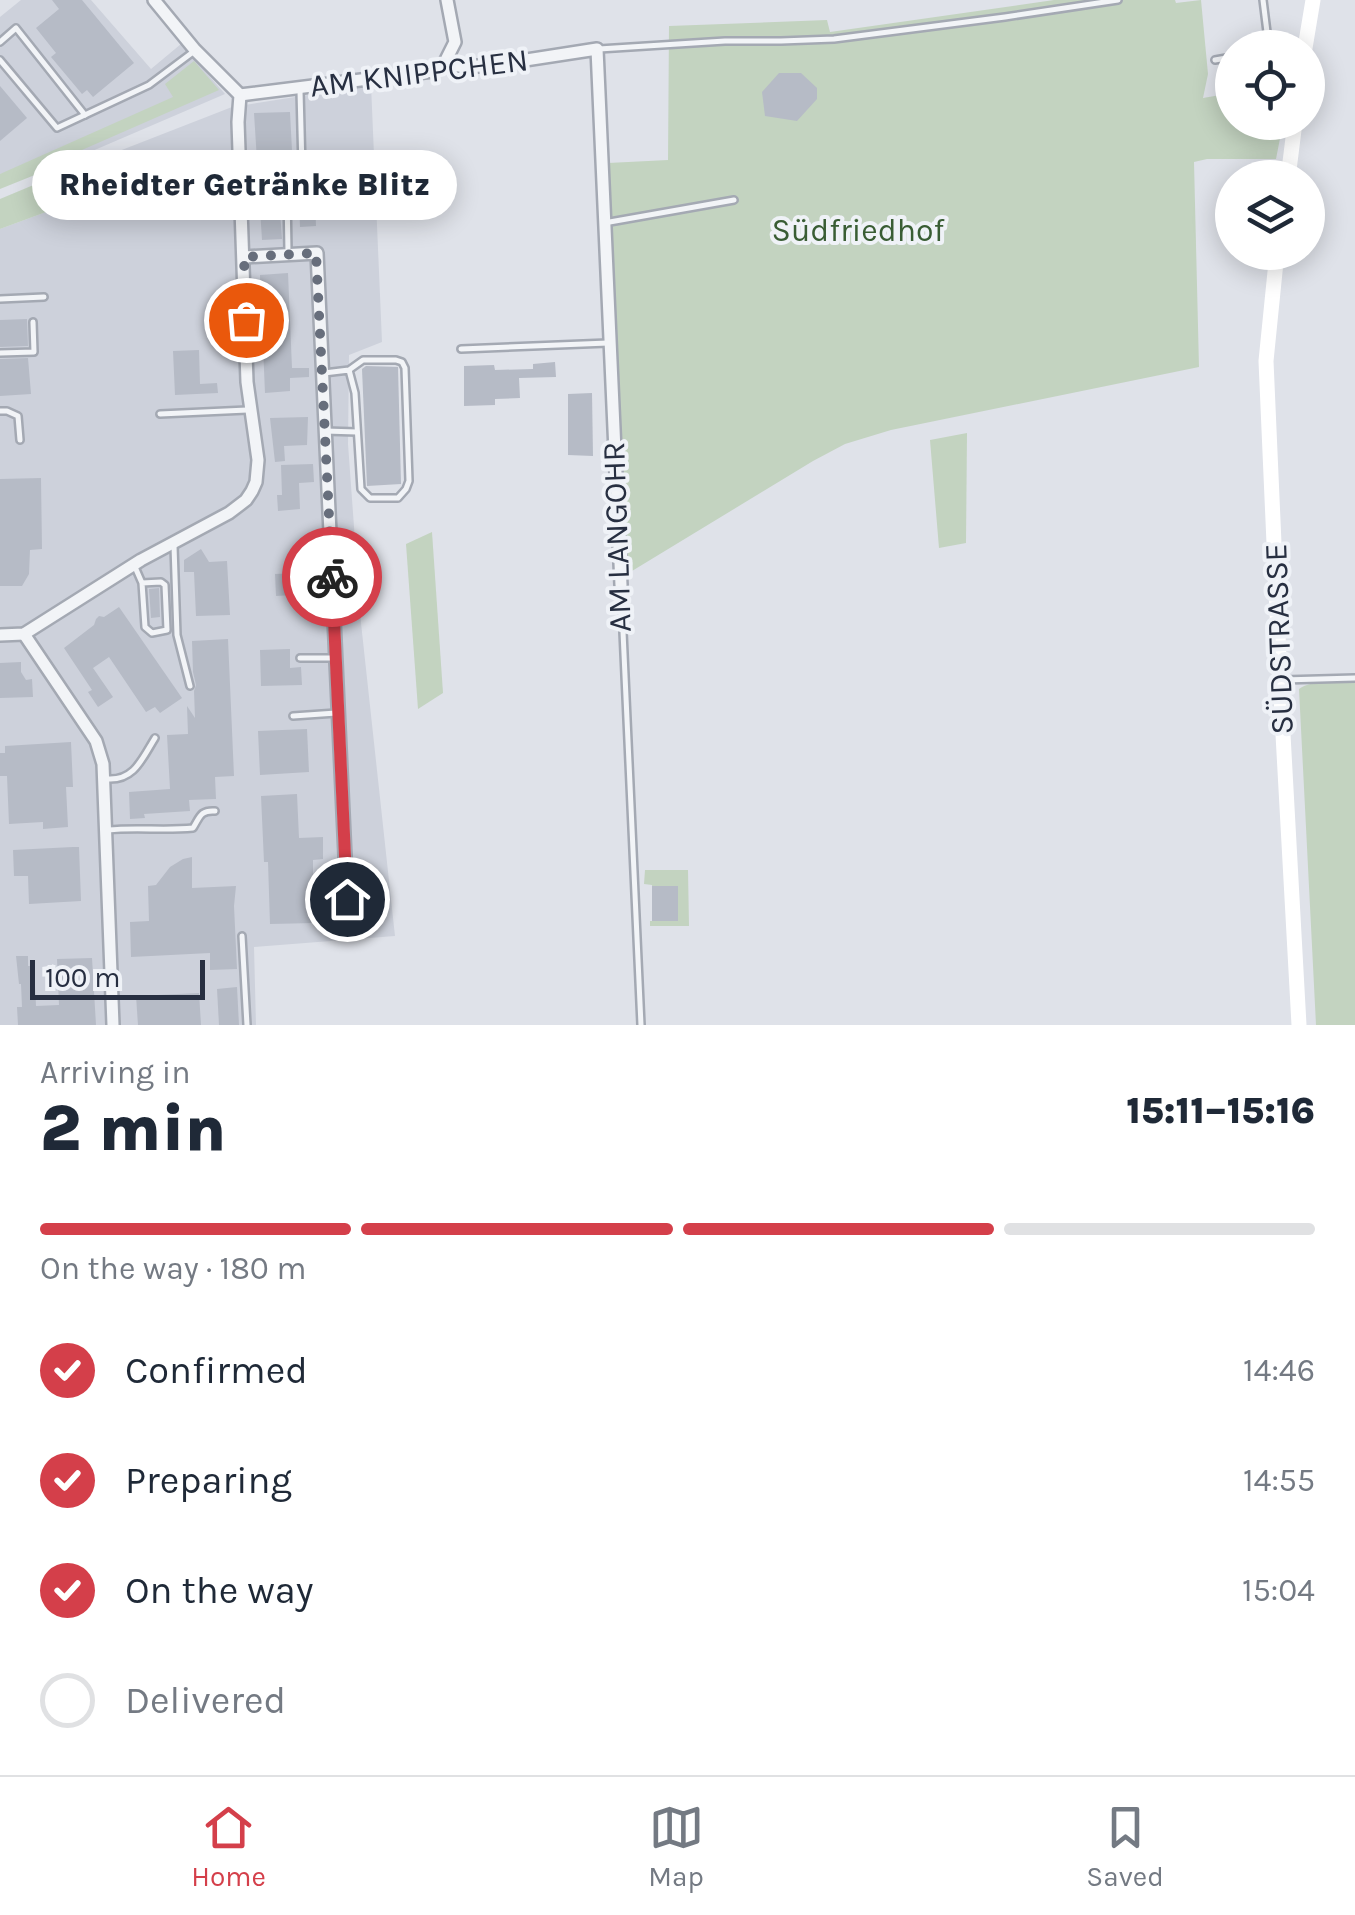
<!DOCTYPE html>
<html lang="en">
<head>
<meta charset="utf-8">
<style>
	body { margin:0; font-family:Karla,sans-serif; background:#f2f2f3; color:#1f2937; height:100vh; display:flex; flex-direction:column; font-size:38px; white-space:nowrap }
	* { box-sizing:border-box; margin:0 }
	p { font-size:32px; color:#747a83 }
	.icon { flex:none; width:55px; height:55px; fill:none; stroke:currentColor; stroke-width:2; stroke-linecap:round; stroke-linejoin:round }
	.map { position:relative; height:1025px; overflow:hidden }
	.panel { display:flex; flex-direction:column; background:#fff; flex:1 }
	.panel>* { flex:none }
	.tools { position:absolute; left:1215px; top:30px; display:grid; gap:20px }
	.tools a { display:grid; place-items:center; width:110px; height:110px; border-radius:50%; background:#fff; box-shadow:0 5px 25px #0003; font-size:50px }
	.scale { position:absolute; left:30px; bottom:25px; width:175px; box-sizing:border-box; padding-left:10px; border:5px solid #272f41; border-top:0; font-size:28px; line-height:35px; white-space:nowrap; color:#272f41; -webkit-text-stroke:8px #eff2f7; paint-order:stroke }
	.pin { position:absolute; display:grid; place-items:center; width:85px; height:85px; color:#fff; margin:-42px; border:5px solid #fff; border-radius:50%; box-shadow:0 2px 10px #0007 }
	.courier { position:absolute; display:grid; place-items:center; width:100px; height:100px; margin:-50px; border:8px solid #d43f4a; border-radius:50%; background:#fff; color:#222; box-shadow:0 2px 12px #0007 }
	.bubble { position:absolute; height:70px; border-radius:35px; background:#fff; box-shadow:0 5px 25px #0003; font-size:32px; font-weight:800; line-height:70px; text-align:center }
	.summary em { font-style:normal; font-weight:800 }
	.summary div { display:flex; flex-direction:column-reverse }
	.summary { display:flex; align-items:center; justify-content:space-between; height:170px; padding:0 40px }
	h1 { font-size:65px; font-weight:800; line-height:75px }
	.bar { display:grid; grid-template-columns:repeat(4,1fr); gap:15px 10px; align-content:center; height:120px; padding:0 40px }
	.bar i { height:12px; border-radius:8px; background:#e0e1e3 }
	.bar .active { background:#d43f4a }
	.bar p { grid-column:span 4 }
	ol { padding:0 40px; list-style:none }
	li { display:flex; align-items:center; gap:30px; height:110px }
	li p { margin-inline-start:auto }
	li .icon { padding:10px; border-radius:50%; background:#d43f4a; color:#fff; stroke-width:4 }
	li:last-child { color:#747a83 }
	li i { width:55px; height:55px; border:5px solid #e0e1e3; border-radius:50% }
	.tabs { display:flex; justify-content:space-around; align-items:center; height:140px; border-top:2px solid #e0e1e3; background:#fff; font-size:28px; color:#747a83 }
	.tabs a { display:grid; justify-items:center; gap:5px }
	.tabs .active { color:#d43f4a }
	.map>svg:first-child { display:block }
</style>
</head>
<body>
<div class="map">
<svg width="1355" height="1025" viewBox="0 0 1355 1025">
	<rect width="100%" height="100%" fill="#dfe2e9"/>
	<g fill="#cdd1db">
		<polygon points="21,0 91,0 151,69 181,44 225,94 62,164 0,174 0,17"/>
		<polygon points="371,85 382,342 349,355 348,444 361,623 395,936 254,947 256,1025 0,1025 0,229 57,208 55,176 232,107"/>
	</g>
	<g fill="#c3d3c0">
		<polygon points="1054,0 1175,0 1176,3 1201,0 1208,74 1203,98 1232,93 1232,122 1283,123 1276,159 1207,159 1194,162 1199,367 891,430 845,444 813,461 632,571 626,548 608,163 668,160 669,26 827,20 830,32"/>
		<polygon points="194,61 219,90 59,160 62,164 0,189 0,174 173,97 165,84"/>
		<polygon points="55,176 57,208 0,229 0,199"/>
		<polygon points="967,433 966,543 939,548 930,440"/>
		<polygon points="432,532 443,693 418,709 406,544"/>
		<path d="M1355,681V1025H1316L1299,689C1313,679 1337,682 1355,681Z"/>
		<polygon points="645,870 688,870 689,926 650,926 650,921 654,921 652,885 644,884"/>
	</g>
	<g fill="#b6bbc6">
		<polygon points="52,0 82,0 134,63 93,97 87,90 82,94 51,57 56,53 36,28 59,9"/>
		<polygon points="779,73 801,73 817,88 817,99 797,121 765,116 762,92"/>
		<polygon points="0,86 27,118 0,141"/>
		<polygon points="290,112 293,170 277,171 282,239 262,240 254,113"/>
		<polygon points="299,201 315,201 316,226 300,227"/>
		<polygon points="288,273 292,368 309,368 309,377 290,378 290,391 265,393 260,275"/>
		<polygon points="27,319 28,346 0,347 0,320"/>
		<polygon points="199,350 200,384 217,383 218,393 175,395 173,351"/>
		<polygon points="28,358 31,394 0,396 0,359"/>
		<polygon points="555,362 556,377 519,378 520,398 495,399 495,405 464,406 464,366 494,365 495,370 533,369 533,364"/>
		<polygon points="366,366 398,367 401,484 367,486 362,369"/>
		<polygon points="592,393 593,456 568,455 568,394"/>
		<polygon points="308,417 307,445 284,446 285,461 275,462 270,418"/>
		<polygon points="313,464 314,482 299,483 300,509 278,511 277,495 282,495 281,465"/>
		<polygon points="41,478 42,549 30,550 29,574 22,586 0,586 0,479"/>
		<polygon points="201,549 209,562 227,561 230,615 196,616 194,572 184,572 184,560"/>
		<polygon points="299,573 300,581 311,581 311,594 276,596 275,574"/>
		<polygon points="159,588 160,617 151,618 149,589"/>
		<polygon points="119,607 182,698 160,713 155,707 146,712 109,657 93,668 113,697 98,707 88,692 92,690 64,648 94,625 96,619 99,616 104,617"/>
		<polygon points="228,639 234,776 215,777 216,799 189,800 190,811 144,814 145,818 130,819 129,792 170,789 167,735 188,734 187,706 195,718 194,691 196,685 193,672 192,641"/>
		<polygon points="290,649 290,668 301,667 302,685 261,686 260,650"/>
		<polygon points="21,662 21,672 26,680 32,679 33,697 0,698 0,663"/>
		<polygon points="307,729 309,772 260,775 258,731"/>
		<polygon points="71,742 73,787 66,787 68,827 43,829 43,822 9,824 7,776 0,776 0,753 5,753 5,746"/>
		<polygon points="297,794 299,838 323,837 323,859 313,860 313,880 328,879 329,902 315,902 315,923 270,924 268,862 264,862 261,796"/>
		<polygon points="73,847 79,847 81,901 29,904 28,876 14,876 13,850"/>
		<polygon points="192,857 192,888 236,886 234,906 237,969 210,970 210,953 131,957 130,922 149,921 148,886 156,885 170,867 183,859"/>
		<rect x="652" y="886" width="26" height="35"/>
		<polygon points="16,956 28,956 28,966 34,966 36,1006 59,1005 57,959 92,958 96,1025 18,1025 17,1007 22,1007 21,984 19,984"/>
		<polygon points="237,987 239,1025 219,1025 217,989"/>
		<polygon points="199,993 201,1025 138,1025 136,996"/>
	</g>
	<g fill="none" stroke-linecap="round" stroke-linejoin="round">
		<defs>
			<g id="lane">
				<polyline points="1263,0 1269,48"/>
				<polyline points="0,42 16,28 85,115"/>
				<polyline points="599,49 725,41 781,41 834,39 1005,17 1118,0"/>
				<polyline points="0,60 57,128 149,85 193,52"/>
				<polyline points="1215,60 1232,57"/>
				<polyline points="300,91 302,168"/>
				<polyline points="287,194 288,252"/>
				<polyline points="604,223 734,200"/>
				<polyline points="0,299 44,297"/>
				<polyline points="461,349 608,343"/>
				<polyline points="0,353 34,352 33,322"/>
				<polyline points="324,373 349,370 363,360 396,360 402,362 405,368 409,481 406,489 398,498 370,498 361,489 355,393 349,370"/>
				<polyline points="0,411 7,411 18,416 20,440"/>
				<polyline points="160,414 247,410"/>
				<polyline points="325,431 357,432"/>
				<polyline points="174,546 177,635 190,686"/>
				<polyline points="135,567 142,583 145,627 152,633 167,630 165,585 161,582 142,583"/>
				<polyline points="621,588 641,1025"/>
				<polyline points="300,658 333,658"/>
				<polyline points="1283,680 1355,678"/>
				<polyline points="293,716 336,713"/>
				<path d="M107,779C134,781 142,759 155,738"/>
				<path d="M108,830C137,827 164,831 193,828C200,817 200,810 215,811"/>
				<polyline points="242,936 247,1025"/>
			</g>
			<g id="street">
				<polyline points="444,64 455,42 447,0"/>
				<polyline points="240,95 433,71 444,64 467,67 500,64 597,49 621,585"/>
				<polyline points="244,257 317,253 347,899 357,923"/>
				<polyline points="24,634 96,741 103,764 113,1025"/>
				<polyline points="0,635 24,634 141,560 229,513 246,500 252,491 256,482 258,460 247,382 238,122 240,95 195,50 154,0"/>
			</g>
		</defs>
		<use href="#lane" stroke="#a4a9b3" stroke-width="10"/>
		<use href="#street" stroke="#a4a9b3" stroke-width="16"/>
		<use href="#lane" stroke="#f2f4f7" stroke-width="5"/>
		<use href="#street" stroke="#f2f4f7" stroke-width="11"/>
		<g stroke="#fff" stroke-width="15">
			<polyline points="1305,48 1313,0"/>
			<polyline points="1288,178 1295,122"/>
			<polyline points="1277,252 1266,361 1280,680 1299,1025"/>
		</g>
	</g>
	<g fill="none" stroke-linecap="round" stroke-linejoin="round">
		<polyline stroke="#676e7c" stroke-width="10" stroke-dasharray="0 18" points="246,320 244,257 316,253 332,577"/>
		<polyline stroke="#d43f4a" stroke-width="12" points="332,577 347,899"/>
	</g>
	<g text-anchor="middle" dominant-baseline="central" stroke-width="8" stroke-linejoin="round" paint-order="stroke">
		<g font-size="32" fill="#272f41" stroke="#eff2f7">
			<text transform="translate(419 73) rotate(-7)">AM KNIPPCHEN</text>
			<text transform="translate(617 537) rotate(-92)">AM LANGOHR</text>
			<text transform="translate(1279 639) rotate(-92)">SÜDSTRASSE</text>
		</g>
		<g font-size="32" fill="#395d34" stroke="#eff2f7">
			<text x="858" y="230">Südfriedhof</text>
		</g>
	</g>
</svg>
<div class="tools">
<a><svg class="icon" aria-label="locate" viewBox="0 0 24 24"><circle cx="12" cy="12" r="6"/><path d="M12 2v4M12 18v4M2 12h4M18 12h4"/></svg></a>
<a><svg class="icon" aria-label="layers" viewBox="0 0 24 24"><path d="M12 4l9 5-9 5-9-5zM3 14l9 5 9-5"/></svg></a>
</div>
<div class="scale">100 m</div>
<div class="pin" style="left:246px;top:320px;background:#ea580c"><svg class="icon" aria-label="bag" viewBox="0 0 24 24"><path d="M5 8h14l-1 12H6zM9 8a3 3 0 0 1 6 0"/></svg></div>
<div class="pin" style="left:347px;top:899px;background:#1f2937"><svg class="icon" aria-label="home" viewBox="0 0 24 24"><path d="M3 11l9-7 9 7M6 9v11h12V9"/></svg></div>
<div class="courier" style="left:332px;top:577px"><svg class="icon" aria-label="bike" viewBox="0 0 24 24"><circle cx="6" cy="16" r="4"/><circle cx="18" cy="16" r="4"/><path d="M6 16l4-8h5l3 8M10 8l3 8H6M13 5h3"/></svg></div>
<div class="bubble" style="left:32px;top:150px;width:425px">Rheidter Getränke Blitz</div>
</div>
<section class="panel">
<div class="summary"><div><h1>2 min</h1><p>Arriving in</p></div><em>15:11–15:16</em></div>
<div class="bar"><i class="active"></i><i class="active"></i><i class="active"></i><i></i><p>On the way · 180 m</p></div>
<ol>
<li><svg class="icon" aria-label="check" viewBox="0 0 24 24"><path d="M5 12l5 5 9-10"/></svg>Confirmed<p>14:46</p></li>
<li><svg class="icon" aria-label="check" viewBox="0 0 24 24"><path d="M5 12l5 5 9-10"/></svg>Preparing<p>14:55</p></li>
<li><svg class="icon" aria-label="check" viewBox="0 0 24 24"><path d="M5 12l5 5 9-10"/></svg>On the way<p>15:04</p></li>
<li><i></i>Delivered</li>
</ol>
</section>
<nav class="tabs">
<a class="active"><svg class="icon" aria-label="home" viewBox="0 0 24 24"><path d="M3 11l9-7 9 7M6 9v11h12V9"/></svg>Home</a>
<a><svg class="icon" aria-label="map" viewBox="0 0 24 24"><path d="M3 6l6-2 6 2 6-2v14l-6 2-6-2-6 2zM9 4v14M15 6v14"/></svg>Map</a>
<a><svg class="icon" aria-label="saved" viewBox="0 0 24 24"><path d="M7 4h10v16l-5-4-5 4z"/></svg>Saved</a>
</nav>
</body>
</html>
